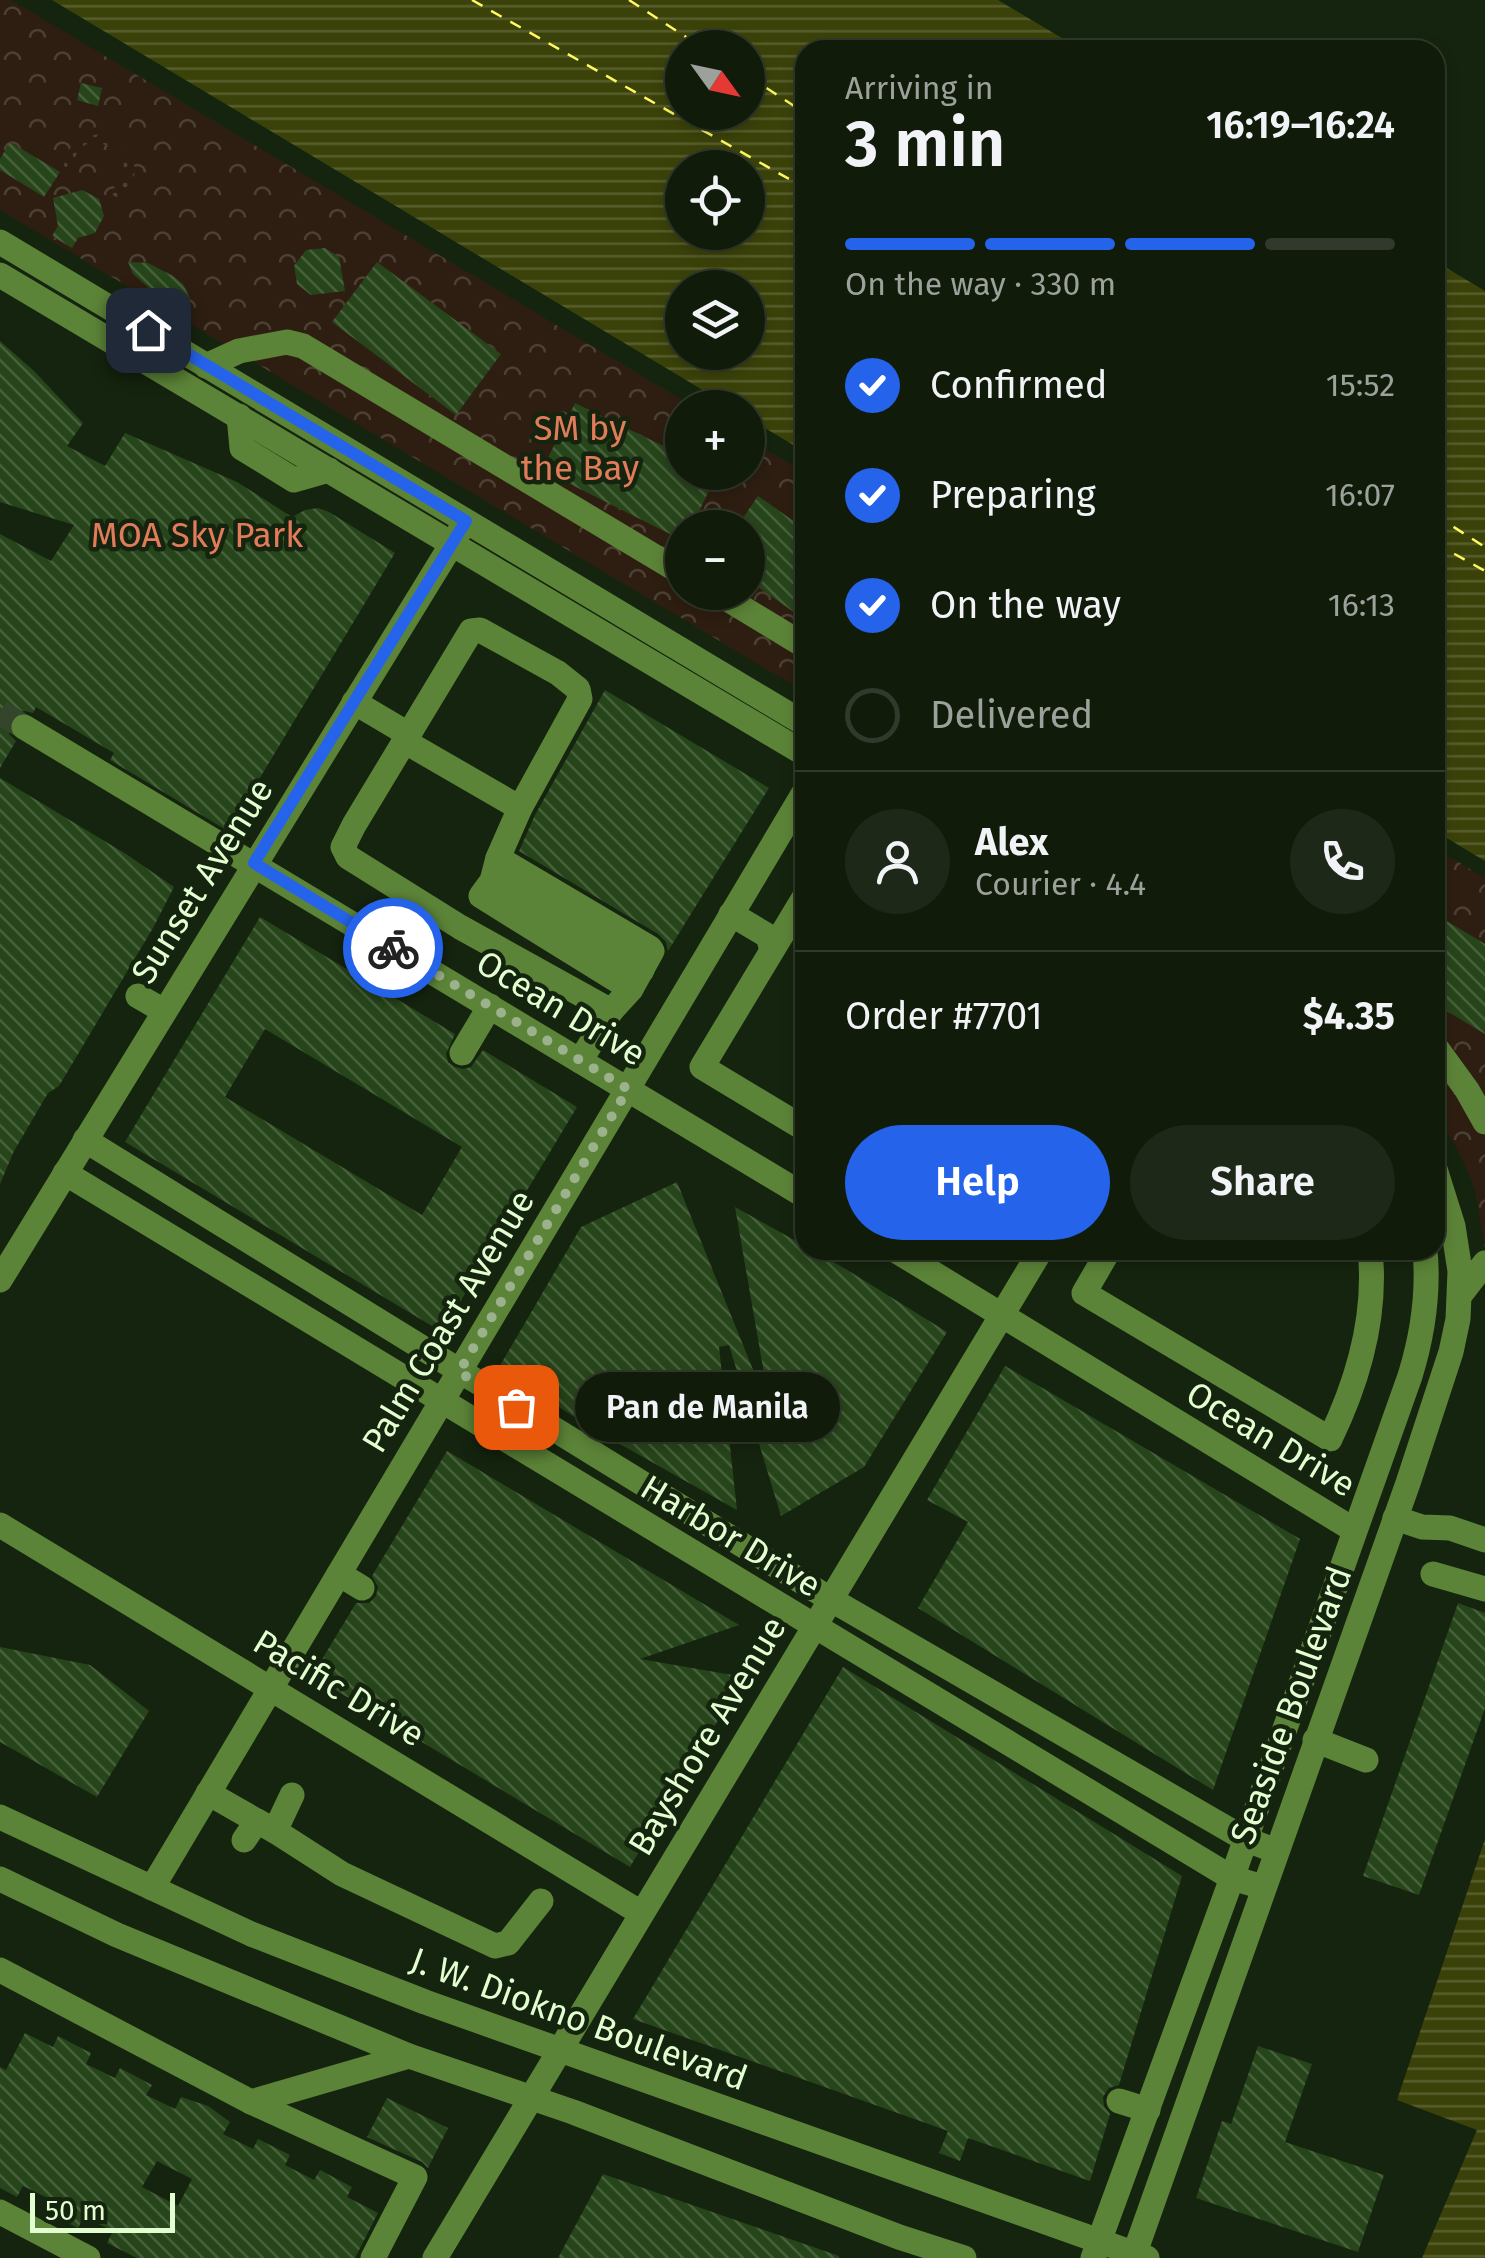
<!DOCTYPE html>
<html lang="en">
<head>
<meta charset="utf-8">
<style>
	body { margin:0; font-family:"Fira Sans",sans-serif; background:#1e2818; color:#f1f3f6; height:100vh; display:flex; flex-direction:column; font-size:38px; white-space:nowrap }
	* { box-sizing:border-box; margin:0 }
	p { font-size:32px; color:#9ca19c }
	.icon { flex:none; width:55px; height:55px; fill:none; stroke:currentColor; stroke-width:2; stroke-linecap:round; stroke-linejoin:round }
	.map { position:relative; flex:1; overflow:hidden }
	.panel { position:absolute; left:795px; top:40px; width:650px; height:1220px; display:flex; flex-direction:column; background:#101b0a; border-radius:30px; box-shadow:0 5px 15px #0003,0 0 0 2px #30392b }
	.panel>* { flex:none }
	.needle { width:65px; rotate:123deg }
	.fabs { position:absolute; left:665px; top:30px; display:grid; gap:20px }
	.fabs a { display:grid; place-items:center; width:100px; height:100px; border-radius:50%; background:#101b0a; box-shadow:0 5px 15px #0003,0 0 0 2px #30392b; font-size:50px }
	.scale { position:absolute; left:30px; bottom:25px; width:145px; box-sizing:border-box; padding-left:10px; border:5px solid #e3ffd1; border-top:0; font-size:28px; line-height:35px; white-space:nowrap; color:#e3ffd1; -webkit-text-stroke:8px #15240e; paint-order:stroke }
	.pin { position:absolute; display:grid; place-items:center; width:85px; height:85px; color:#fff; margin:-42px; border-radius:20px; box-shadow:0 5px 15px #0006 }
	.courier { position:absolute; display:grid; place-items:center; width:100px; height:100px; margin:-50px; border:8px solid #2563eb; border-radius:50%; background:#fff; color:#222; box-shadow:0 2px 12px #0007 }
	.bubble { position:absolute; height:70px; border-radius:35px; background:#101b0a; box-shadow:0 5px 15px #0003,0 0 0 2px #30392b; font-size:32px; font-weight:600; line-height:70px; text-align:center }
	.overview em { font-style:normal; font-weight:600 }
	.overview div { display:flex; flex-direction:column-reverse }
	.overview { display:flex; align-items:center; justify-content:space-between; height:170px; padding:0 50px }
	h1 { font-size:65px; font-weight:600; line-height:75px }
	.bar { display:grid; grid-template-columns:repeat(4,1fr); gap:15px 10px; align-content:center; height:120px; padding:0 50px }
	.bar i { height:12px; border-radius:8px; background:#30392b }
	.bar .current { background:#2563eb }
	.bar p { grid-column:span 4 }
	.line { display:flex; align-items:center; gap:25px; padding:0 50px; border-top:2px solid #30392b }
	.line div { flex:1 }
	.round { display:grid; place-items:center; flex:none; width:105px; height:105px; border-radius:52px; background:#1e2818 }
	ol { padding:0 50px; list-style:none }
	li { display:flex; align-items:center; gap:30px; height:110px }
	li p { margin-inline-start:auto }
	li .icon { padding:10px; border-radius:50%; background:#2563eb; color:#fff; stroke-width:4 }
	li:last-child { color:#9ca19c }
	li i { width:55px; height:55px; border:5px solid #30392b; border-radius:50% }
	.cta { display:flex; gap:20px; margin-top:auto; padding:20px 50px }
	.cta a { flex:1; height:115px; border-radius:60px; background:#2563eb; color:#fff; font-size:40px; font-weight:600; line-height:115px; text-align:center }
	.cta a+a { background:#1e2818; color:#f1f3f6 }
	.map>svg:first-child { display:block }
</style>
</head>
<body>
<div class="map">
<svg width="1485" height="2258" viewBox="0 0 1485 2258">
	<defs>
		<pattern id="forest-crowns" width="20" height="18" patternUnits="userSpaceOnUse" patternTransform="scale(2.5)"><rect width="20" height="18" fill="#2e1e11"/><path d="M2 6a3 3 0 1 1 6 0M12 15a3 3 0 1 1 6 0" fill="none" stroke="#4c4033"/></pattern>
		<pattern id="garden-dots" width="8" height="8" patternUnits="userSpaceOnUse" patternTransform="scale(2.5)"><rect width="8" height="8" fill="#2e1e11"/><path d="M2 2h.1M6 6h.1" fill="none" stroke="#4c4033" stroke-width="1.8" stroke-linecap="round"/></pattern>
		<pattern id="water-rules" width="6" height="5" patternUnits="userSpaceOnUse" patternTransform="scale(2.5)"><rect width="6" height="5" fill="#3b4209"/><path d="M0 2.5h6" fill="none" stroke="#575e2c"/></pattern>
		<pattern id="building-back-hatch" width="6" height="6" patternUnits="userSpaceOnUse" patternTransform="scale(2.5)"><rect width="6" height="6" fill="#27451a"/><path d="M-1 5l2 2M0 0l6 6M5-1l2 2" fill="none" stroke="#46613a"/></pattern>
	</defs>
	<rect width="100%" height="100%" fill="#15240e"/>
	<g fill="url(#forest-crowns)" fill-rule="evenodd">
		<path d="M0,0H11L694,407L682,408V472H748V439L805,473V692L0,210ZM682,528H748V592H682Z"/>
		<polygon points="1435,848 1485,878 1485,1249 1475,1190 1463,1160 1435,1110"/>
	</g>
	<path fill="url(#garden-dots)" d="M100,134C133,143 150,176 117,198L109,192C158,160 74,111 73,171L64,166C66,144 80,137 100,134Z"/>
	<g fill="url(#water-rules)" fill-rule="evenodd">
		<path d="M52,0H998L1082,50H805V452L748,418V408L731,407ZM682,48H748V112H682ZM682,168H748V232H682ZM682,288H748V352H682Z"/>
		<polygon points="1435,261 1485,291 1485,861 1435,831"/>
		<polygon points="1485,1839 1485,2258 1422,2258 1477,2130 1397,2100"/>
	</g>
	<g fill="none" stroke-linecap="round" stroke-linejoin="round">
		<g stroke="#fff85f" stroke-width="2.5" stroke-dasharray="12 10" stroke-linecap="butt">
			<polyline points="472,0 805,188"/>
			<polyline points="629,0 703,48"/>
			<polyline points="748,76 805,113"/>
			<polyline points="1435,515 1485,547"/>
			<polyline points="1435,543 1485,571"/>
		</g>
	</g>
	<g fill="url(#building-back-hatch)" fill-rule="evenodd">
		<polygon points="81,83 102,88 98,106 77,100"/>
		<polygon points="10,142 60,172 44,197 0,170 0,159"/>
		<polygon points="82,190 99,199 104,216 95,233 78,238 72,248 52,236 58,226 53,198"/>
		<polygon points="325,248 339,257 345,291 311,295 297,284 294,266 306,250"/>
		<polygon points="128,262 148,263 173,276 183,284 190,298 173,299 149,288 133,274"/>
		<polygon points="377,262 501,354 456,415 332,322"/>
		<polygon points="0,341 34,371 83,423 67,446 105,466 125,433 237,482 292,517 305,510 318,508 329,512 395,553 228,831 110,760 114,753 36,707 33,713 25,711 17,712 10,720 9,734 16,741 0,768 0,534 51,561 74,525 0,502"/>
		<polygon points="575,403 682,455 682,472 718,472 691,528 682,528 682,540 542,470"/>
		<polygon points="758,496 805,529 805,620 748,580 748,528 736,528"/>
		<polygon points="605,690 769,788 668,951 666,942 658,934 519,851 535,815"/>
		<polygon points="0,778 126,854 174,887 153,928 59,1086 48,1093 14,1151 0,1184"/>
		<polygon points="1435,914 1485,944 1485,1034 1435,1004"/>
		<path d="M260,917L455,1034L446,1054L448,1062L455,1067L463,1069L471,1067L483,1050L577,1107L442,1332L125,1142ZM265,1029L462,1147L422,1215L225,1097Z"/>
		<polygon points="677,1182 758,1382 765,1379 735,1207 805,1246 805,1250 811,1250 844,1268 947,1332 864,1467 781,1516 729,1345 719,1347 737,1510 602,1434 498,1369 581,1227"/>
		<polygon points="1005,1366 1300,1539 1213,1790 918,1608 968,1522 927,1500"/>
		<polygon points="447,1451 739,1625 640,1659 744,1677 630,1867 312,1676 356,1603 369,1603 376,1596 378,1587 372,1576"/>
		<polygon points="1458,1603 1485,1613 1485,1708 1419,1895 1363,1876"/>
		<polygon points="0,1647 90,1665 149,1711 97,1797 0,1742"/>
		<polygon points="843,1667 1182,1876 1119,2085 1109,2088 1103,2097 1104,2106 1110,2114 1090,2181 968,2138 960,2161 939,2153 948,2131 633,2019"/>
		<path d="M25,2033L53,2047L58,2036L91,2053L86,2064L115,2078L120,2068L152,2085L146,2095L175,2109L181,2097L208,2106L230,2122L223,2134L253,2149L258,2139L290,2155L285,2165L314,2180L320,2170L352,2187L347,2197L378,2213L355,2258H137L107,2243L113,2231L84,2217L78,2228L46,2212L52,2200L23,2186L17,2197L0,2188V2067L6,2070ZM157,2161L192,2179L178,2206L142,2187Z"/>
		<polygon points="1258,2046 1312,2064 1285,2142 1384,2175 1358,2252 1196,2198 1222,2121 1231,2124"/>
		<polygon points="387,2098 448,2128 428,2168 422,2162 367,2137"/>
		<polygon points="603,2174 839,2256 839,2258 558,2258"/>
	</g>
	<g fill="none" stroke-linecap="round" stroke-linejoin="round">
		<polyline stroke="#34452b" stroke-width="25" stroke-dasharray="25 12" stroke-linecap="butt" points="0,712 24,727"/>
		<g stroke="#5c8438" stroke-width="25">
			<polyline points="0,242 805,724"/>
			<polyline points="0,275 805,754"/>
			<polyline points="206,366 239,351 287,342 303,346 682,573"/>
			<polyline points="239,416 242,448 294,480 329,470"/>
			<polyline points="716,592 805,646"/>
			<polyline points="354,702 408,734"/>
			<polyline points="24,727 805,1196"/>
			<polyline points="404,741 520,808"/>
			<polyline points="498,858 650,948 652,951 631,989 611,1011 580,1061"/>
			<polyline points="492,881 642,970"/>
			<polyline points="805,896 702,1067 805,1129"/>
			<polyline points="731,914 768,936 772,950"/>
			<polyline points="138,996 164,1011"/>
			<polyline points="611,1011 460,927 348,857 343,847 354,825 471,631 480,630 558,673 578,689 580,699 520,808 498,858 492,881 481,896 631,989"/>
			<polyline points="1435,1046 1467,1090 1485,1122"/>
			<polyline points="462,1053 490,1006"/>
			<polyline points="85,1140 830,1599 1245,1839 1276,1851"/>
			<polyline points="65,1173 1232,1878 1263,1887"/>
			<polyline points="895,1250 1354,1530"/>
			<path d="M1109,1250L1084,1293L1330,1439C1358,1381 1377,1315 1370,1250"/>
			<polyline points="0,1280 458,534"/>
			<polyline points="1460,1295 1485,1263"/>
			<polyline points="1395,1518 1422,1527 1450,1528 1485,1540"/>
			<polyline points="0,1525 641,1913"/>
			<polyline points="339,1574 362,1588"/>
			<polyline points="1433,1574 1485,1589"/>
			<polyline points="1315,1740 1366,1760"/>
			<polyline points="208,1793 257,1821"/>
			<polyline points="0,1817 251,1934 425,2002 1147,2258"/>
			<polyline points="275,1831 342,1874 495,1946 508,1943 541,1901"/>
			<polyline points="244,1840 257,1821 275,1831 292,1795"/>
			<polyline points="0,1879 117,1935 409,2056 573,2112 899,2237 964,2258"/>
			<polyline points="152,1888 805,791"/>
			<polyline points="0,1970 251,2102 415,2177 373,2258"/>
			<polyline points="1119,2101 1148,2110"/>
			<polyline points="251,2102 409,2056"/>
			<polyline points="0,2212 88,2258"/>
			<polyline points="435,2258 1041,1250"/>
			<path d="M1093,2258L1232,1878L1410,1376C1423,1334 1429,1294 1425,1250"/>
			<polyline points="1133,2258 1408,1483 1451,1352 1458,1319 1460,1271 1453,1226 1435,1169"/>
		</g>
	</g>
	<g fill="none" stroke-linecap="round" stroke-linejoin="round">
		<polyline stroke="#9bb28d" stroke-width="10" stroke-dasharray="0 18" points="393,948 628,1089 459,1372 516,1407"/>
		<polyline stroke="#2563eb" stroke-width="12" points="148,330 466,521 254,863 393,948"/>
	</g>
	<g text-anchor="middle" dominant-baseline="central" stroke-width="9" stroke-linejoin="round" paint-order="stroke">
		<g font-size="35" fill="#e17c5b" stroke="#15240e">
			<text x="580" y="428">SM by<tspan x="580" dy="40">the Bay</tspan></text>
			<text x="197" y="535">MOA Sky Park</text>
		</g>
		<g font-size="35" fill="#e3ffd1" stroke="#15240e">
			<text transform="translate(202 881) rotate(-58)">Sunset Avenue</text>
			<text transform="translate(561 1008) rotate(31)">Ocean Drive</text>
			<text transform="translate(448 1321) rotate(-59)">Palm Coast Avenue</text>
			<text transform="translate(1271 1439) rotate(31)">Ocean Drive</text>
			<text transform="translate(731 1536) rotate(31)">Harbor Drive</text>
			<text transform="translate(339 1688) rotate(31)">Pacific Drive</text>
			<text transform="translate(1291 1705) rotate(-70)">Seaside Boulevard</text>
			<text transform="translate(707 1736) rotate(-59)">Bayshore Avenue</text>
			<text transform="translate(579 2019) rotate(20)">J. W. Diokno Boulevard</text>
		</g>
	</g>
</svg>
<div class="fabs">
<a><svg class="needle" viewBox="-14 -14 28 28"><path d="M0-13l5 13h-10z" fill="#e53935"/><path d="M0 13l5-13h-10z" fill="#9ca19c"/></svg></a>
<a><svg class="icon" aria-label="locate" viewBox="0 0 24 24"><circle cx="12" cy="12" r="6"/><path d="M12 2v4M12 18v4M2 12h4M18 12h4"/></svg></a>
<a><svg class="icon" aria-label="layers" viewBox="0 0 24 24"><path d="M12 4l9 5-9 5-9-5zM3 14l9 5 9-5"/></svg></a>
<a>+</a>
<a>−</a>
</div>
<div class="scale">50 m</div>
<div class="pin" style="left:516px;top:1407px;background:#ea580c"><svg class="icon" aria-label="bag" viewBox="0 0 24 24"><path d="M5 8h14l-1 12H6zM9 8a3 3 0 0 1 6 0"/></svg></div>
<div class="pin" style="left:148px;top:330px;background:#1f2937"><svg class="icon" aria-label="home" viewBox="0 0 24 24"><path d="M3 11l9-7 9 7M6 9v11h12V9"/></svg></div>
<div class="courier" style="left:393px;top:948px"><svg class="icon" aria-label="bike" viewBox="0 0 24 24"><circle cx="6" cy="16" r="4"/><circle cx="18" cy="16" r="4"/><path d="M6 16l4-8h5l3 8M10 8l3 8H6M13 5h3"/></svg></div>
<div class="bubble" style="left:575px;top:1372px;width:265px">Pan de Manila</div>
<section class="panel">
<div class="overview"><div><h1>3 min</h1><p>Arriving in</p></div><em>16:19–16:24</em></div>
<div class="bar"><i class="current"></i><i class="current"></i><i class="current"></i><i></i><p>On the way · 330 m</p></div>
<ol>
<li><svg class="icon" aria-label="check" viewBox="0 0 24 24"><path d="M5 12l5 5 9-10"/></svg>Confirmed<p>15:52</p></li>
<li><svg class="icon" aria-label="check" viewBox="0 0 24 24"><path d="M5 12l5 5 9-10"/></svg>Preparing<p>16:07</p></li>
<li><svg class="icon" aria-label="check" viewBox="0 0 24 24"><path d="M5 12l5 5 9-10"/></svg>On the way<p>16:13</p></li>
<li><i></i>Delivered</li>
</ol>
<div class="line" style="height:180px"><a class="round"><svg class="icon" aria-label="person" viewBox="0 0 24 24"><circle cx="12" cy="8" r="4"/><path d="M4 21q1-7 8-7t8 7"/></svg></a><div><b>Alex</b><p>Courier · 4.4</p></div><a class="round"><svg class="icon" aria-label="phone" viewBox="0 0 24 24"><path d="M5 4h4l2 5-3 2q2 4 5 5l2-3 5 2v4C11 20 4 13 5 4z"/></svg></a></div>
<div class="line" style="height:130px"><div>Order #7701</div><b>$4.35</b></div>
<div class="cta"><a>Help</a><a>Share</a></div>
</section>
</div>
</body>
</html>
